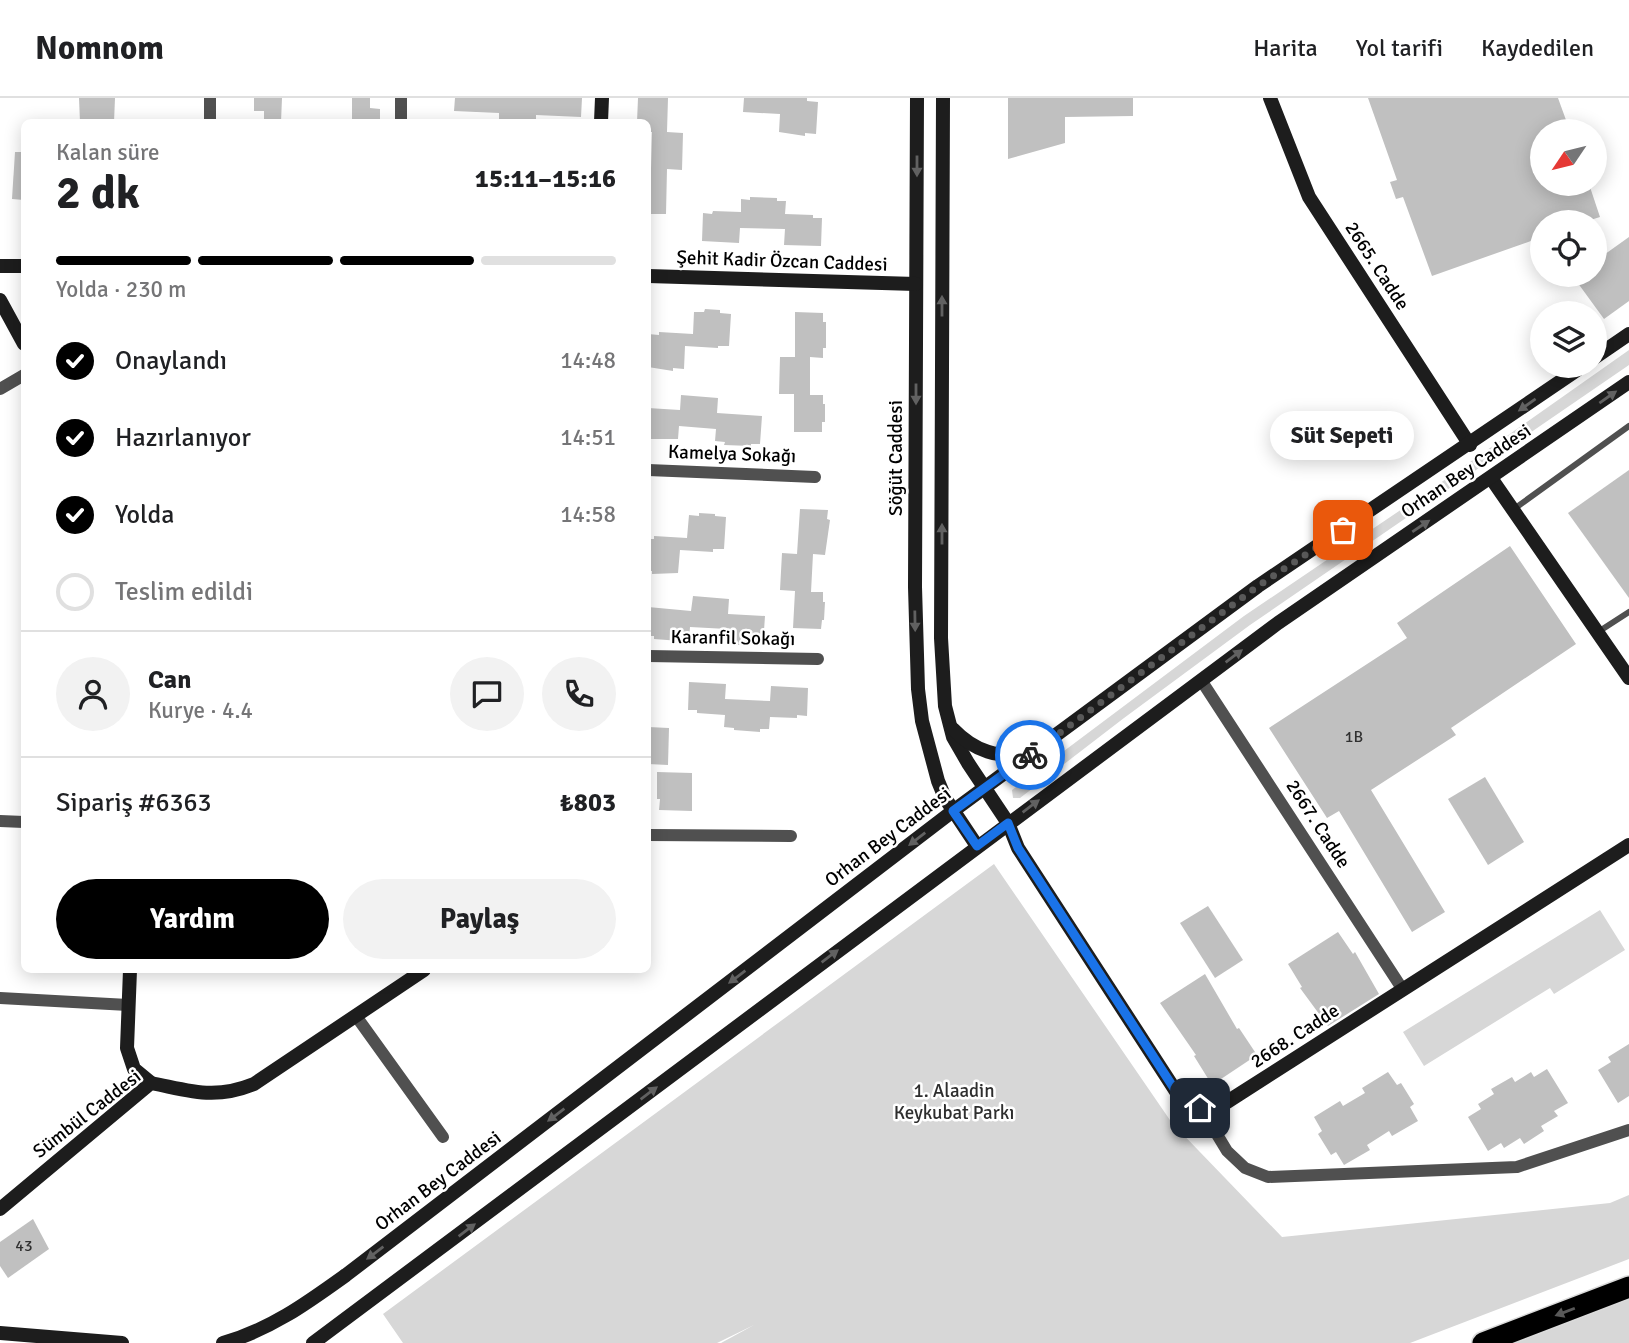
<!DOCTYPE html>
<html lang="tr">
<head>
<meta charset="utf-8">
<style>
	body { margin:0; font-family:Signika,sans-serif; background:#f2f2f2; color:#202124; height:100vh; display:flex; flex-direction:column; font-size:26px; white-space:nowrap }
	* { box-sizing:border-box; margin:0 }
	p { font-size:23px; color:#757577 }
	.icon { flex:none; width:38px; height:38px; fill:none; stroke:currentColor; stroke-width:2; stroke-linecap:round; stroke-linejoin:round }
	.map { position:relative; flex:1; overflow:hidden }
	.panel { position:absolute; left:21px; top:21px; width:630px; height:854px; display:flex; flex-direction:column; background:#fff; border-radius:10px; box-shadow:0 4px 18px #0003 }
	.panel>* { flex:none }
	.needle { width:46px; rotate:235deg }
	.tools { position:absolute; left:1530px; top:21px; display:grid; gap:14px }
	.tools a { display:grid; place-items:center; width:77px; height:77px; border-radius:50%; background:#fff; box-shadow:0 4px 18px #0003; font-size:35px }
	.pin { position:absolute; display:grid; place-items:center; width:60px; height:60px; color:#fff; margin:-30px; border-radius:14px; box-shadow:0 4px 10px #0006 }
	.courier { position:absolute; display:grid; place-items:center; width:70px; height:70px; margin:-35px; border:5px solid #1a73e8; border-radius:50%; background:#fff; color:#222; box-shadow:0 2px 9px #0007 }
	.bubble { position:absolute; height:49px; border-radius:24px; background:#fff; box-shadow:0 4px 18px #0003; font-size:23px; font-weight:800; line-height:49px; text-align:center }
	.head em { font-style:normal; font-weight:800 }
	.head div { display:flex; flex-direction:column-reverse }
	.head { display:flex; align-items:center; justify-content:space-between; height:119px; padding:0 35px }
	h1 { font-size:46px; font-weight:800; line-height:52px }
	.bar { display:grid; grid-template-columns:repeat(4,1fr); gap:10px 7px; align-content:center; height:84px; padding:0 35px }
	.bar i { height:9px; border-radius:5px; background:#e0e0e0 }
	.bar .active { background:#000 }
	.bar p { grid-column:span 4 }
	.line { display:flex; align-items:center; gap:18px; padding:0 35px; border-top:2px solid #e0e0e0 }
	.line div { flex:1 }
	.round { display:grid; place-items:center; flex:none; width:74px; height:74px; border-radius:37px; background:#f2f2f2 }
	ol { padding:0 35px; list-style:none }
	li { display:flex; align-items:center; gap:21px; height:77px }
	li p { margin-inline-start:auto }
	li .icon { padding:7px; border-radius:50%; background:#000; color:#fff; stroke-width:4 }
	li:last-child { color:#757577 }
	li i { width:38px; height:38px; border:4px solid #e0e0e0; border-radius:50% }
	.cta { display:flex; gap:14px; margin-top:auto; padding:14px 35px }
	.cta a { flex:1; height:80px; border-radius:42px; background:#000; color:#fff; font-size:28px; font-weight:800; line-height:80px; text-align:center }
	.cta a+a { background:#f2f2f2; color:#202124 }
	header { display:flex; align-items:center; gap:42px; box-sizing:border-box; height:98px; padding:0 35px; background:#fff; border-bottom:2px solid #e0e0e0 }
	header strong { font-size:33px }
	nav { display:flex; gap:38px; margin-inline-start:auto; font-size:24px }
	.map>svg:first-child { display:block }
</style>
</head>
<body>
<header>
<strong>Nomnom</strong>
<nav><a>Harita</a><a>Yol tarifi</a><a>Kaydedilen</a></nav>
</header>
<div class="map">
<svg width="1629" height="1245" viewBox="0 0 1629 1245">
	<rect width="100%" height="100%" fill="#fff"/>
	<g fill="#d7d7d7">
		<polygon points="1629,252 1629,267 1250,527 1124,620 1020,700 1013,700 1012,692 1244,518 1436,388"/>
		<polygon points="994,766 1172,1025 1282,1139 1610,1105 1629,1097 1629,1161 1410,1245 721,1245 754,1227 717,1245 403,1245 383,1216"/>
		<polygon points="1600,812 1625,852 1554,896 1550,890 1424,968 1403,934"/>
		<polygon points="1629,1201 1629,1245 1515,1245"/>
	</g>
	<g fill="#c0c0c0">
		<polygon points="79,0 115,0 114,24 80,24"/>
		<polygon points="254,0 282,0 281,24 264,24 264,13 254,13"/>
		<polygon points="352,0 370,0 370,10 380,11 380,24 352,24"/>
		<polygon points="455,0 582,0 581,19 536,17 536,24 499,24 499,15 454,13"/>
		<polygon points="638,0 668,0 667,34 683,35 682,72 667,71 666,116 648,116 648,71 651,71 652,34 648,34 648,24 637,24"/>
		<polygon points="744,0 807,0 807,3 818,4 816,36 805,35 805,38 779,34 780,16 743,14"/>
		<polygon points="1008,0 1133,0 1133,18 1065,19 1065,45 1008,61"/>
		<polygon points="1368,0 1558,0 1570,33 1542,33 1542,86 1589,86 1600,119 1584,124 1542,124 1542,139 1432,178 1403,99 1396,101 1390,84 1397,82"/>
		<polygon points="15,54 24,54 24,102 12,101"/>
		<polygon points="750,99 777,100 777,103 786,103 785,116 813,117 813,120 822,120 821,148 784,147 785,131 740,130 739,145 702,143 703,115 712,116 713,113 741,114 741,101 750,102"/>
		<polygon points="1629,139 1629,203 1604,221 1572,177 1594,177 1594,164"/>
		<polygon points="705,211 720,212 720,215 731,216 729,248 718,248 718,250 685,248 684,271 673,270 673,273 648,269 648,236 659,237 659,234 693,236 694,214 704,214"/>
		<polygon points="795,214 823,215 823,224 826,224 826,250 823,250 823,260 810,259 810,297 823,297 823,306 825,306 825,324 822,324 822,334 794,334 794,296 779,296 780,259 795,259"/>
		<polygon points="681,297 718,300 717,315 762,318 760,346 751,346 751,348 724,347 725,344 715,343 716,331 679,328 678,341 650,341 650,339 648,338 648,310 680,312"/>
		<polygon points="1629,372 1629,500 1568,415"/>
		<polygon points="800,411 828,412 827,421 830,422 825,457 813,456 811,494 823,494 823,504 825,504 824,522 822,522 821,531 793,530 795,493 780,492 782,455 797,456"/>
		<polygon points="699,415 715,416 715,418 726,419 724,451 713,451 713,454 680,452 678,475 652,476 652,473 648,473 648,441 654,441 654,438 687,440 689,417 699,418"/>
		<polygon points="1510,448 1576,546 1451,630 1456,637 1371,692 1445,814 1412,834 1339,713 1327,720 1269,630 1407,540 1397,525"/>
		<polygon points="693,498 729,501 728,516 765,518 763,547 736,547 736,544 726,544 727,531 690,529 689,541 680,540 680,543 654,541 654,538 648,538 648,509 691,513"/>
		<polygon points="689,584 726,586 725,601 770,603 771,588 808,590 807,618 797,617 797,620 770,619 769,631 760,631 760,634 734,632 734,630 724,629 725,617 697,615 697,612 688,612"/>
		<polygon points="648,629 669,630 668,667 648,666"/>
		<polygon points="657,674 692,675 692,713 659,712 660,701 657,701"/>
		<polygon points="1485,679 1524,744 1488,767 1448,701"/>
		<polygon points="1208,808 1243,862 1215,880 1180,825"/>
		<polygon points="1338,834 1353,856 1355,854 1379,896 1328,928 1300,890 1302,889 1288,866"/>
		<polygon points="1205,876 1237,931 1239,930 1257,957 1212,987 1194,958 1196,957 1160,905"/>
		<polygon points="1629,946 1629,998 1618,1005 1598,972 1611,964 1608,959"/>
		<polygon points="1547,971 1568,1005 1554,1013 1558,1018 1541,1028 1544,1033 1524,1046 1520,1040 1504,1050 1501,1045 1488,1053 1468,1019 1481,1011 1478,1006 1494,996 1491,991 1512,979 1515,984 1531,974 1534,979"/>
		<polygon points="1388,974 1397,987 1401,985 1414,1006 1410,1009 1418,1023 1392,1038 1389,1033 1367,1047 1370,1052 1344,1067 1336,1054 1331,1057 1318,1036 1322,1033 1314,1019 1340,1003 1343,1008 1365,995 1362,990"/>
		<polygon points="33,1121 49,1151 8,1180 0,1168 0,1144"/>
	</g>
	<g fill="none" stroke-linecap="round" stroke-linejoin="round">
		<defs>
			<polyline id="highway" points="1483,1245 1629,1189"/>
		</defs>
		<use href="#highway" stroke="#dbdbdb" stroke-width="24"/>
		<g stroke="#505050" stroke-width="6">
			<polyline points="1514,411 1629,328"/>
			<polyline points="1598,534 1629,514"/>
		</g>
		<g stroke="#505050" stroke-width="12">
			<polyline points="210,0 210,24"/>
			<polyline points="401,24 401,0"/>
			<polyline points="0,291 24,277"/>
			<polyline points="648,372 815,379"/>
			<polyline points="648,558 818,561"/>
			<polyline points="1201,582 1403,892"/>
			<polyline points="0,723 24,724"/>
			<polyline points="648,737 791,738"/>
			<polyline points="0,900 128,907"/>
			<polyline points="356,918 443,1039"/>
			<polyline points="1201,1010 1227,1053 1245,1070 1268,1079 1517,1069 1629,1032"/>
		</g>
		<g stroke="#1d1d1d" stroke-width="14">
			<polyline points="917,0 915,489 918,591 922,623 938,683 945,700 977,748"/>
			<path d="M943,0L941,540L945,608L953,639L968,665L1008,725L1018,750L1177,995C1196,1011 1203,1014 1227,1004L1629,747"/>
			<polyline points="1270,0 1309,99 1470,347"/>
			<polyline points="601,24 602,0"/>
			<polyline points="0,168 24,168"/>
			<polyline points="648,178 916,186"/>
			<polyline points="0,202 24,246"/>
			<polyline points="1594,260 1629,236"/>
			<polyline points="1491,380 1629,580"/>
			<path d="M953,631C975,654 998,660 1029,656"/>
			<polyline points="130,872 127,950 134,971 151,985"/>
			<path d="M0,1111L151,985C192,993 214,1002 254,986L424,872"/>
			<polyline points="0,1235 122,1245"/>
			<path d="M223,1245C270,1232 307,1205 346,1177L953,713L1258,488L1583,268"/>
			<polyline points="313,1245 1278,525 1629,284"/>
		</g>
		<use href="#highway" stroke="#000" stroke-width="21"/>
	</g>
	<defs><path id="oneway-solid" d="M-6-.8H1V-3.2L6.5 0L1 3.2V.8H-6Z" transform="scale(1.75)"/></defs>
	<g fill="#616161">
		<use href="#oneway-solid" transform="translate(917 68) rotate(90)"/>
		<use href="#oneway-solid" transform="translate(942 208) rotate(-90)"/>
		<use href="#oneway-solid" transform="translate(916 296) rotate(90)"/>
		<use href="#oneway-solid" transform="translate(1608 299) rotate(-35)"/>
		<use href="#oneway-solid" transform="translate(1527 307) rotate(145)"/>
		<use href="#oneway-solid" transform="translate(1421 428) rotate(-34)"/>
		<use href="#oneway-solid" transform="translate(942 436) rotate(-90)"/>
		<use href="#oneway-solid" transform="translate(915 523) rotate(89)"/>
		<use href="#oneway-solid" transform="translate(1234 558) rotate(-37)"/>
		<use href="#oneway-solid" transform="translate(1031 708) rotate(-37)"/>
		<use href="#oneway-solid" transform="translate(917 741) rotate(142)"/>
		<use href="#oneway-solid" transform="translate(830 858) rotate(-37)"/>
		<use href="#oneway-solid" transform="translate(737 879) rotate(143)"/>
		<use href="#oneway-solid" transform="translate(649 995) rotate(-37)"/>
		<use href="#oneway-solid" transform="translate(556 1017) rotate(143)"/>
		<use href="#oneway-solid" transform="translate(467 1132) rotate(-37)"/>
		<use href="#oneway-solid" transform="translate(375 1155) rotate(143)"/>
	</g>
	<use fill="#595959" href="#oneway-solid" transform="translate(1565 1214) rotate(159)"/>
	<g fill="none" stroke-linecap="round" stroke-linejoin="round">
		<polyline stroke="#595959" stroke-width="7" stroke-dasharray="0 12.6" points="1030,657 1258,488 1343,432"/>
		<polyline stroke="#1a73e8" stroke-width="9" points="1030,657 953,713 977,748 1008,725 1018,750 1177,995 1191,1006 1200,1010"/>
	</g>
	<g text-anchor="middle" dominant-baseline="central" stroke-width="5" stroke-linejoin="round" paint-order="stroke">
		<g font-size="16" fill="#303030">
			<text x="1354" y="639">1B</text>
			<text x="24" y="1148">43</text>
		</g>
		<g font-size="19" fill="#000" stroke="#fff">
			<text transform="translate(782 163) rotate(2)">Şehit Kadir Özcan Caddesi</text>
			<text transform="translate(1377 168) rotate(57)">2665. Cadde</text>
			<text transform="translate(732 356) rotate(2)">Kamelya Sokağı</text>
			<text transform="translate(896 360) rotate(-90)">Söğüt Caddesi</text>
			<text transform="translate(1466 373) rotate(-34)">Orhan Bey Caddesi</text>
			<text transform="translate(733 540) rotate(1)">Karanfil Sokağı</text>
			<text transform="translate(1318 726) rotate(57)">2667. Cadde</text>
			<text transform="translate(888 739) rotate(-37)">Orhan Bey Caddesi</text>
			<text transform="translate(1295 938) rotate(-33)">2668. Cadde</text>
			<text transform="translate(87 1016) rotate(-38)">Sümbül Caddesi</text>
			<text transform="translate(438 1083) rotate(-37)">Orhan Bey Caddesi</text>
		</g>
		<g font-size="19" fill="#2e2e2e" stroke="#fff">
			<text x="954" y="993">1. Alaadin<tspan x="954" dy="22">Keykubat Parkı</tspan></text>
		</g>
	</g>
</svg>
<div class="tools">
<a><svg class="needle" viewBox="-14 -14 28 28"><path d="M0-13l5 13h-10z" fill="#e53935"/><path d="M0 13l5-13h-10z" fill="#757577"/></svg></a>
<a><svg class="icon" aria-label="locate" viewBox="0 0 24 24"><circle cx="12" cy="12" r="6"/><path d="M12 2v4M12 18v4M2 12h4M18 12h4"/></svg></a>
<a><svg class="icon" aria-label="layers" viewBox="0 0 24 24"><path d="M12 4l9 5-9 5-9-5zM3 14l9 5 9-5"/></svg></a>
</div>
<div class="pin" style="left:1343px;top:432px;background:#ea580c"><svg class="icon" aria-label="bag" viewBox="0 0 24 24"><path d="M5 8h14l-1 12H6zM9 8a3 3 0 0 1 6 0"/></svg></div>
<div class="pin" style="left:1200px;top:1010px;background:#1f2937"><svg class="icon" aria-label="home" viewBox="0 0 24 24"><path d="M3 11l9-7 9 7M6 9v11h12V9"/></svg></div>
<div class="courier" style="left:1030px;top:657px"><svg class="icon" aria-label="bike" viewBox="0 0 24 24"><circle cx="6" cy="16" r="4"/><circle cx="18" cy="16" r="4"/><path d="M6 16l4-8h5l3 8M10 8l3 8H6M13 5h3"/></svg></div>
<div class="bubble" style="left:1270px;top:313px;width:144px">Süt Sepeti</div>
<section class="panel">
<div class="head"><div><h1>2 dk</h1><p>Kalan süre</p></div><em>15:11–15:16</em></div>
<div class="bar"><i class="active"></i><i class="active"></i><i class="active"></i><i></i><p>Yolda · 230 m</p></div>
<ol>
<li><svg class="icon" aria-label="check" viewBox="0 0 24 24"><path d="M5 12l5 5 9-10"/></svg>Onaylandı<p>14:48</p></li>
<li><svg class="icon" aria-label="check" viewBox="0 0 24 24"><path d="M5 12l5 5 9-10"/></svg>Hazırlanıyor<p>14:51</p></li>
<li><svg class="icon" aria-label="check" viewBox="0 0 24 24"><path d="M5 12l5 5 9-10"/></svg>Yolda<p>14:58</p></li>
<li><i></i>Teslim edildi</li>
</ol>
<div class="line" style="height:126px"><a class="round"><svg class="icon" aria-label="person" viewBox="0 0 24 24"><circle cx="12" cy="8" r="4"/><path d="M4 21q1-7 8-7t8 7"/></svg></a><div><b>Can</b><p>Kurye · 4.4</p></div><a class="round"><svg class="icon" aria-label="chat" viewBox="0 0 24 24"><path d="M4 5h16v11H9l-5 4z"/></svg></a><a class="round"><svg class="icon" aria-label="phone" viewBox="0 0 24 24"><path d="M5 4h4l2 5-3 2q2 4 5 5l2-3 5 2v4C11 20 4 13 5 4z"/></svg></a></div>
<div class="line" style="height:91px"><div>Sipariş #6363</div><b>₺803</b></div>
<div class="cta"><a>Yardım</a><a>Paylaş</a></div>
</section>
</div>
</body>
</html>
